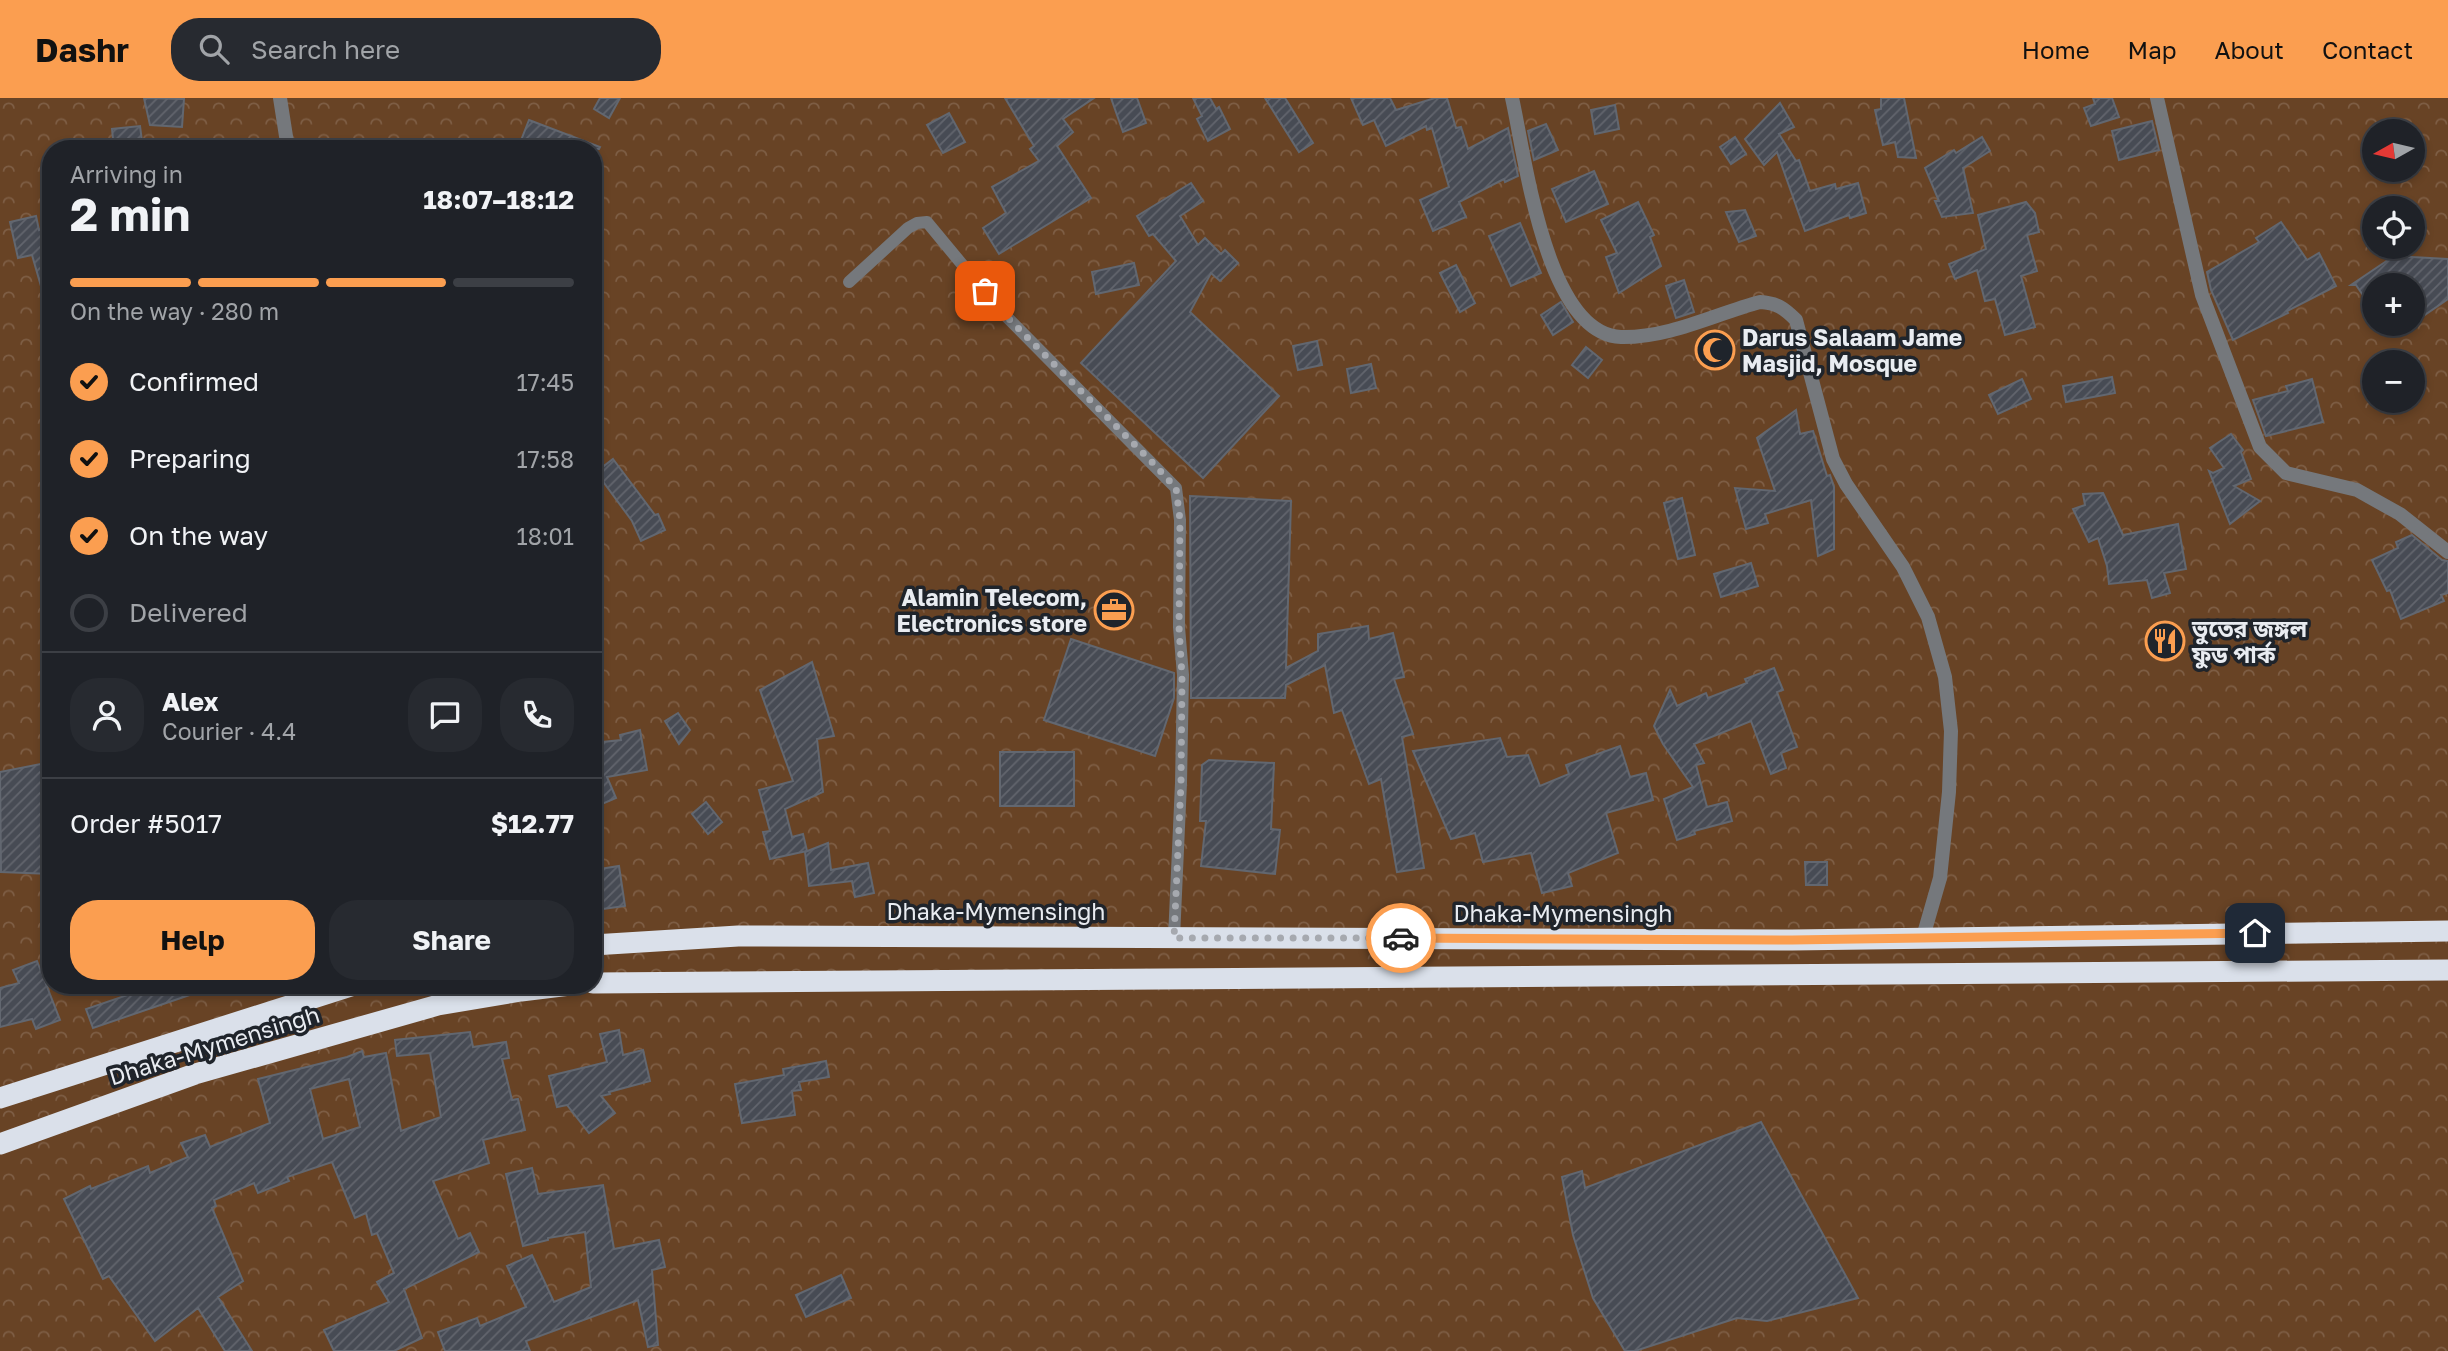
<!DOCTYPE html>
<html lang="en">
<head>
<meta charset="utf-8">
<style>
	body { margin:0; font-family:"Golos Text","Noto Sans Bengali",sans-serif; background:#272a30; color:#f1f3f6; height:100vh; display:flex; flex-direction:column; font-size:26px; white-space:nowrap }
	* { box-sizing:border-box; margin:0 }
	p { font-size:23px; color:#a1a4a8 }
	.icon { flex:none; width:38px; height:38px; fill:none; stroke:currentColor; stroke-width:2; stroke-linecap:round; stroke-linejoin:round }
	.map { position:relative; flex:1; overflow:hidden }
	.details { position:absolute; left:42px; top:42px; width:560px; height:854px; display:flex; flex-direction:column; background:#1f2228; border-radius:28px; box-shadow:0 4px 10px #0003,0 0 0 2px #3c3f45 }
	.details>* { flex:none }
	.needle { width:46px; rotate:262deg }
	.controls { position:absolute; left:2362px; top:21px; display:grid; gap:14px }
	.controls a { display:grid; place-items:center; width:63px; height:63px; border-radius:50%; background:#1f2228; box-shadow:0 4px 10px #0003,0 0 0 2px #3c3f45; font-size:35px }
	.pin { position:absolute; display:grid; place-items:center; width:60px; height:60px; color:#fff; margin:-30px; border-radius:14px; box-shadow:0 4px 10px #0006 }
	.courier { position:absolute; display:grid; place-items:center; width:70px; height:70px; margin:-35px; border:5px solid #fb9e50; border-radius:50%; background:#fff; color:#222; box-shadow:0 2px 9px #0007 }
	.overview em { font-style:normal; font-weight:700 }
	.overview div { display:flex; flex-direction:column-reverse }
	.overview { display:flex; align-items:center; justify-content:space-between; height:119px; padding:0 28px }
	h1 { font-size:46px; font-weight:700; line-height:52px }
	.bar { display:grid; grid-template-columns:repeat(4,1fr); gap:10px 7px; align-content:center; height:84px; padding:0 28px }
	.bar i { height:9px; border-radius:5px; background:#3c3f45 }
	.bar .active { background:#fb9e50 }
	.bar p { grid-column:span 4 }
	.line { display:flex; align-items:center; gap:18px; padding:0 28px; border-top:2px solid #3c3f45 }
	.line div { flex:1 }
	.round { display:grid; place-items:center; flex:none; width:74px; height:74px; border-radius:28px; background:#272a30 }
	ol { padding:0 28px; list-style:none }
	li { display:flex; align-items:center; gap:21px; height:77px }
	li p { margin-inline-start:auto }
	li .icon { padding:7px; border-radius:50%; background:#fb9e50; color:#111; stroke-width:4 }
	li:last-child { color:#a1a4a8 }
	li i { width:38px; height:38px; border:4px solid #3c3f45; border-radius:50% }
	.action { display:flex; gap:14px; margin-top:auto; padding:14px 28px }
	.action a { flex:1; height:80px; border-radius:28px; background:#fb9e50; color:#111; font-size:28px; font-weight:700; line-height:80px; text-align:center }
	.action a+a { background:#272a30; color:#f1f3f6 }
	header { display:flex; align-items:center; gap:42px; box-sizing:border-box; height:98px; padding:0 35px; background:#fb9e50; color:#111 }
	header strong { font-size:33px }
	nav { display:flex; gap:38px; margin-inline-start:auto; font-size:24px }
	.search { width:490px; height:63px; background:#272a30; display:flex; align-items:center; gap:18px; box-sizing:border-box; padding:0 24px; border-radius:28px; color:#a1a4a8; font-size:26px }
	.map>svg:first-child { display:block }
</style>
</head>
<body>
<header>
<strong>Dashr</strong>
<div class="search"><svg class="icon" aria-label="search" viewBox="0 0 24 24"><circle cx="10" cy="10" r="6"/><path d="M15 15l6 6"/></svg>Search here</div>
<nav><a>Home</a><a>Map</a><a>About</a><a>Contact</a></nav>
</header>
<div class="map">
<svg width="2448" height="1253" viewBox="0 0 2448 1253">
	<defs>
		<pattern id="park-crowns" width="20" height="18" patternUnits="userSpaceOnUse" patternTransform="scale(1.75)"><rect width="20" height="18" fill="#684325"/><path d="M2 6a3 3 0 1 1 6 0M12 15a3 3 0 1 1 6 0" fill="none" stroke="#7e5e45"/></pattern>
		<pattern id="building-hatch" width="6" height="6" patternUnits="userSpaceOnUse" patternTransform="scale(1.75)"><rect width="6" height="6" fill="#474b54"/><path d="M-1 1l2-2M0 6l6-6M5 7l2-2" fill="none" stroke="#62656d"/></pattern>
	</defs>
	<rect width="100%" height="100%" fill="#292d35"/>
	<path fill="url(#park-crowns)" fill-rule="evenodd" d="M0,0H2448V1253H0ZM2375,33H2413V72H2375ZM51,51H593V887H51ZM2375,110H2413V149H2375ZM2375,187H2413V226H2375ZM2375,264H2413V303H2375Z"/>
	<g fill="url(#building-hatch)" stroke="#626770" stroke-width="2" fill-rule="evenodd">
		<polygon points="144,0 184,1 182,29 150,27"/>
		<polygon points="600,0 620,0 609,20 594,11"/>
		<polygon points="1005,0 1094,0 1063,21 1073,34 1057,48 1091,100 999,156 983,130 1006,115 992,89 1039,63 1030,51 1034,48"/>
		<polygon points="1111,0 1137,0 1146,25 1123,34"/>
		<polygon points="1193,0 1210,0 1216,11 1219,9 1230,31 1208,43 1197,21 1202,18"/>
		<polygon points="1265,0 1285,0 1313,45 1299,54"/>
		<polygon points="1351,0 1390,0 1396,12 1435,0 1447,0 1456,30 1461,29 1468,51 1508,30 1518,78 1505,84 1504,81 1459,104 1466,119 1433,133 1420,102 1449,89 1432,30 1427,32 1426,28 1386,48 1374,22 1363,27"/>
		<polygon points="1881,0 1904,0 1916,60 1898,59 1895,44 1883,47 1875,12 1881,11"/>
		<polygon points="2093,0 2112,0 2119,19 2091,28 2084,10 2095,6"/>
		<polygon points="1780,5 1794,29 1779,36 1796,63 1799,62 1810,93 1835,86 1836,91 1858,85 1866,115 1850,120 1849,117 1805,133 1777,54 1764,67 1745,41"/>
		<polygon points="1615,7 1619,31 1595,36 1591,12"/>
		<polygon points="949,15 965,44 943,55 927,27"/>
		<polygon points="529,22 600,49 599,51 536,51 520,45"/>
		<polygon points="2152,23 2159,52 2119,62 2112,33"/>
		<polygon points="1546,26 1558,52 1534,62 1528,33"/>
		<polygon points="140,28 143,51 114,51 112,31"/>
		<polygon points="1735,39 1746,56 1731,66 1720,49"/>
		<polygon points="1982,39 1990,53 1963,70 1973,115 1942,119 1935,103 1939,103 1925,70 1954,52 1956,55"/>
		<polygon points="1594,73 1608,106 1566,124 1552,91"/>
		<polygon points="1191,85 1203,103 1180,118 1198,147 1205,140 1221,156 1225,152 1238,165 1220,183 1211,175 1190,214 1279,298 1203,380 1081,265 1176,163 1153,136 1149,138 1137,118"/>
		<polygon points="1638,104 1654,137 1650,139 1661,168 1619,195 1606,159 1617,155 1601,122"/>
		<polygon points="2026,104 2035,115 2039,134 2027,137 2037,173 2021,178 2035,229 2005,237 1995,201 1985,203 1977,172 1955,181 1949,166 1986,151 1978,117"/>
		<polygon points="1745,112 1756,138 1739,144 1726,114"/>
		<polygon points="36,118 39,132 51,127 51,208 47,209 32,157 18,160 10,124"/>
		<polygon points="2281,124 2307,162 2319,155 2336,188 2287,213 2288,215 2233,242 2211,192 2207,174 2259,144 2256,140"/>
		<polygon points="1520,125 1541,175 1511,188 1489,138"/>
		<polygon points="2394,158 2448,161 2448,201 2413,225 2413,187 2375,187 2375,215 2356,187 2351,187"/>
		<polygon points="1134,165 1139,187 1096,196 1092,174"/>
		<polygon points="1456,167 1475,205 1460,214 1440,175"/>
		<polygon points="1684,182 1694,214 1676,220 1666,188"/>
		<polygon points="1561,204 1573,224 1553,237 1541,217"/>
		<polygon points="1317,243 1322,267 1298,272 1293,248"/>
		<polygon points="1586,249 1602,262 1588,280 1572,267"/>
		<polygon points="1371,266 1376,290 1351,295 1347,271"/>
		<polygon points="2112,279 2115,295 2066,304 2063,288"/>
		<polygon points="2022,281 2031,301 1998,316 1989,297"/>
		<polygon points="2312,281 2323,324 2266,338 2253,302 2288,293 2286,288"/>
		<polygon points="1796,312 1800,336 1813,333 1827,378 1830,377 1834,389 1834,451 1818,458 1811,402 1765,416 1768,425 1746,431 1735,390 1775,393 1757,340"/>
		<polygon points="2231,336 2243,352 2241,354 2251,381 2234,388 2260,403 2230,426 2209,373 2213,375 2224,370 2210,350"/>
		<polygon points="613,361 655,417 658,416 665,432 641,443 632,423 596,374"/>
		<polygon points="2103,395 2123,437 2178,426 2186,471 2164,475 2170,495 2152,500 2147,482 2109,486 2107,468 2098,440 2089,444 2073,411 2085,407 2083,396"/>
		<polygon points="1190,398 1291,403 1286,570 1318,553 1318,536 1368,528 1369,541 1393,535 1404,579 1394,581 1413,636 1402,639 1424,770 1397,774 1381,681 1369,686 1342,612 1334,615 1325,567 1286,587 1285,600 1191,600"/>
		<polygon points="1682,400 1695,457 1678,461 1664,405"/>
		<polygon points="2412,437 2442,462 2448,463 2448,495 2441,497 2444,503 2401,521 2390,492 2387,493 2372,462 2398,450 2396,444"/>
		<polygon points="1751,465 1758,488 1721,499 1714,476"/>
		<polygon points="1071,541 1174,575 1174,600 1155,658 1044,622"/>
		<polygon points="812,564 834,638 817,641 823,694 785,711 792,739 803,736 807,753 770,761 763,734 770,733 759,692 793,683 760,592"/>
		<polygon points="1774,570 1783,592 1777,594 1797,649 1781,655 1786,670 1771,676 1751,623 1694,646 1704,665 1696,667 1707,709 1727,704 1732,723 1694,733 1695,736 1677,742 1664,701 1693,689 1663,646 1654,628 1670,592 1677,608 1706,595 1708,600 1747,585 1745,581"/>
		<polygon points="678,615 690,632 679,646 665,623"/>
		<polygon points="640,632 647,672 607,679 616,700 602,706 593,686 593,645 621,642 620,637"/>
		<polygon points="1500,640 1507,659 1528,657 1540,688 1569,676 1566,667 1620,648 1630,679 1646,675 1653,702 1606,715 1618,755 1568,775 1572,788 1542,795 1531,755 1483,764 1475,735 1451,741 1413,653"/>
		<rect x="1000" y="654" width="74" height="54"/>
		<polygon points="1209,662 1274,665 1271,731 1280,732 1275,776 1201,768 1206,723 1200,723 1202,667"/>
		<polygon points="51,664 51,776 1,774 0,674"/>
		<polygon points="706,704 722,724 708,736 692,716"/>
		<polygon points="828,745 831,772 868,765 874,795 855,799 852,783 809,788 805,754"/>
		<polygon points="1805,764 1827,764 1827,787 1806,787"/>
		<polygon points="619,768 625,808 595,812 593,772"/>
		<polygon points="37,863 60,922 36,931 32,921 0,929 0,890 19,885 13,872"/>
		<polygon points="157,887 209,887 210,890 93,930 86,911"/>
		<polygon points="619,932 623,957 643,952 650,983 609,994 610,996 601,998 615,1015 589,1035 567,1007 557,1009 549,978 607,964 600,936"/>
		<path d="M470,934L473,949L506,944L509,960L502,961L512,1002L518,1001L525,1032L483,1042L489,1065L433,1083L458,1141L470,1135L479,1154L404,1191L422,1240L394,1253H334L324,1232L389,1204L377,1184L394,1175L377,1135L372,1137L366,1115L355,1120L332,1064L287,1079L289,1083L258,1095L254,1085L214,1102L216,1108L212,1110L243,1183L218,1199L252,1253H225L198,1210L155,1243L109,1178L103,1181L64,1101L90,1088L91,1091L148,1068L150,1075L188,1059L181,1045L205,1037L210,1049L270,1025L258,981L347,959L362,953L364,959L386,955L401,1033L441,1019L430,955L397,958L395,942ZM349,981L360,1029L323,1041L310,991Z"/>
		<polygon points="826,963 829,979 799,984 801,992 792,993 795,1017 742,1025 735,986 784,977 783,971"/>
		<polygon points="1761,1024 1858,1200 1767,1223 1737,1220 1635,1253 1625,1253 1593,1200 1573,1137 1562,1079 1582,1073 1585,1090"/>
		<polygon points="532,1070 538,1096 603,1087 614,1151 659,1142 665,1169 652,1172 658,1247 648,1249 638,1202 526,1243 530,1253 445,1253 438,1234 477,1220 480,1228 526,1209 507,1168 532,1157 554,1204 591,1189 585,1134 548,1140 548,1142 523,1148 506,1076"/>
		<polygon points="841,1177 851,1200 806,1219 796,1197"/>
	</g>
	<g fill="none" stroke-linecap="round" stroke-linejoin="round">
		<polyline stroke="#75787c" stroke-width="12" points="849,184 908,130 917,125 927,124 999,211 1176,390 1180,422 1179,529 1183,577 1181,685 1174,840"/>
		<g stroke="#75787c" stroke-width="14">
			<polyline points="280,0 288,51"/>
			<path d="M1512,0C1525,56 1545,236 1621,239C1669,240 1715,216 1760,204C1777,205 1784,210 1796,222L1833,361L1846,386L1903,469L1928,519L1945,579L1951,633L1949,694L1940,780L1923,839"/>
			<polyline points="2157,0 2202,197 2260,349 2286,375 2357,392 2400,416 2448,454"/>
		</g>
		<g stroke="#dae0ea" stroke-width="21">
			<polyline points="593,847 738,838 1792,842 2448,833"/>
			<polyline points="593,885 2448,872"/>
			<polyline points="0,1000 354,887"/>
			<polyline points="0,1046 195,976 438,907 521,893 570,887"/>
		</g>
	</g>
	<g fill="none" stroke-linecap="round" stroke-linejoin="round">
		<polyline stroke="#a6a9af" stroke-width="7" stroke-dasharray="0 12.6" points="985,193 999,211 1152,364 1176,390 1180,422 1179,529 1182,578 1181,685 1174,840 1401,840"/>
		<polyline stroke="#fb9e50" stroke-width="9" points="1401,840 1792,842 2255,835"/>
	</g>
	<defs>
		<symbol id="mosque-ring" viewBox="-11 -11 22 22"><circle r="9.5" fill="#1f242b" stroke="#fb9e50" stroke-width="1.5"/><path d="M3.5-4.9A6 6 0 1 0 3.5 4.9A5 5 0 1 1 3.5-4.9Z" fill="#fb9e50"/></symbol>
		<symbol id="office-ring" viewBox="-11 -11 22 22"><circle r="9.5" fill="#1f242b" stroke="#fb9e50" stroke-width="1.5"/><path d="M-6-3h4V-5.5h4V-3h4V5H-6ZM-1-4.5V-3h2v-1.5ZM-6 0V1H6V0Z" fill="#fb9e50"/></symbol>
		<symbol id="restaurant-ring" viewBox="-11 -11 22 22"><circle r="9.5" fill="#1f242b" stroke="#fb9e50" stroke-width="1.5"/><path d="M-5-6h1v4h1v-4h1v4h1v-4h1v5L-1.5 .5V6h-2V.5L-5-1ZM5-6V6H3V1.5H1.5Q1.5-4 5-6Z" fill="#fb9e50"/></symbol>
	</defs>
	<g fill-rule="evenodd">
		<use href="#mosque-ring" x="1693" y="230" width="44" height="44"/>
		<use href="#office-ring" x="1092" y="490" width="44" height="44"/>
		<use href="#restaurant-ring" x="2143" y="521" width="44" height="44"/>
	</g>
	<g text-anchor="middle" dominant-baseline="central" stroke-width="7" stroke-linejoin="round" paint-order="stroke">
		<g font-size="23" font-weight="bold" fill="#e9ecf1" stroke="#1f242b" text-anchor="start">
			<text x="1742" y="239">Darus Salaam Jame<tspan x="1742" dy="26">Masjid, Mosque</tspan></text>
			<text x="1087" y="499" text-anchor="end">Alamin Telecom,<tspan x="1087" dy="26">Electronics store</tspan></text>
			<text x="2192" y="530">ভুতের জঙ্গল<tspan x="2192" dy="26">ফুড পার্ক</tspan></text>
		</g>
		<g font-size="23" fill="#e9ecf1" stroke="#1f242b">
			<text x="996" y="813">Dhaka-Mymensingh</text>
			<text x="1563" y="815">Dhaka-Mymensingh</text>
			<text transform="translate(214 947) rotate(-17)">Dhaka-Mymensingh</text>
		</g>
	</g>
</svg>
<div class="controls">
<a><svg class="needle" viewBox="-14 -14 28 28"><path d="M0-13l5 13h-10z" fill="#e53935"/><path d="M0 13l5-13h-10z" fill="#a1a4a8"/></svg></a>
<a><svg class="icon" aria-label="locate" viewBox="0 0 24 24"><circle cx="12" cy="12" r="6"/><path d="M12 2v4M12 18v4M2 12h4M18 12h4"/></svg></a>
<a>+</a>
<a>−</a>
</div>
<div class="pin" style="left:985px;top:193px;background:#ea580c"><svg class="icon" aria-label="bag" viewBox="0 0 24 24"><path d="M5 8h14l-1 12H6zM9 8a3 3 0 0 1 6 0"/></svg></div>
<div class="pin" style="left:2255px;top:835px;background:#1f2937"><svg class="icon" aria-label="home" viewBox="0 0 24 24"><path d="M3 11l9-7 9 7M6 9v11h12V9"/></svg></div>
<div class="courier" style="left:1401px;top:840px"><svg class="icon" aria-label="car" viewBox="0 0 24 24"><path d="M5 17H2v-5l4-1 3-4h7l3 4 3 1v5h-3M9 17h6M6 11h13"/><circle cx="7" cy="17" r="2"/><circle cx="17" cy="17" r="2"/></svg></div>
<section class="details">
<div class="overview"><div><h1>2 min</h1><p>Arriving in</p></div><em>18:07–18:12</em></div>
<div class="bar"><i class="active"></i><i class="active"></i><i class="active"></i><i></i><p>On the way · 280 m</p></div>
<ol>
<li><svg class="icon" aria-label="check" viewBox="0 0 24 24"><path d="M5 12l5 5 9-10"/></svg>Confirmed<p>17:45</p></li>
<li><svg class="icon" aria-label="check" viewBox="0 0 24 24"><path d="M5 12l5 5 9-10"/></svg>Preparing<p>17:58</p></li>
<li><svg class="icon" aria-label="check" viewBox="0 0 24 24"><path d="M5 12l5 5 9-10"/></svg>On the way<p>18:01</p></li>
<li><i></i>Delivered</li>
</ol>
<div class="line" style="height:126px"><a class="round"><svg class="icon" aria-label="person" viewBox="0 0 24 24"><circle cx="12" cy="8" r="4"/><path d="M4 21q1-7 8-7t8 7"/></svg></a><div><b>Alex</b><p>Courier · 4.4</p></div><a class="round"><svg class="icon" aria-label="chat" viewBox="0 0 24 24"><path d="M4 5h16v11H9l-5 4z"/></svg></a><a class="round"><svg class="icon" aria-label="phone" viewBox="0 0 24 24"><path d="M5 4h4l2 5-3 2q2 4 5 5l2-3 5 2v4C11 20 4 13 5 4z"/></svg></a></div>
<div class="line" style="height:91px"><div>Order #5017</div><b>$12.77</b></div>
<div class="action"><a>Help</a><a>Share</a></div>
</section>
</div>
</body>
</html>
